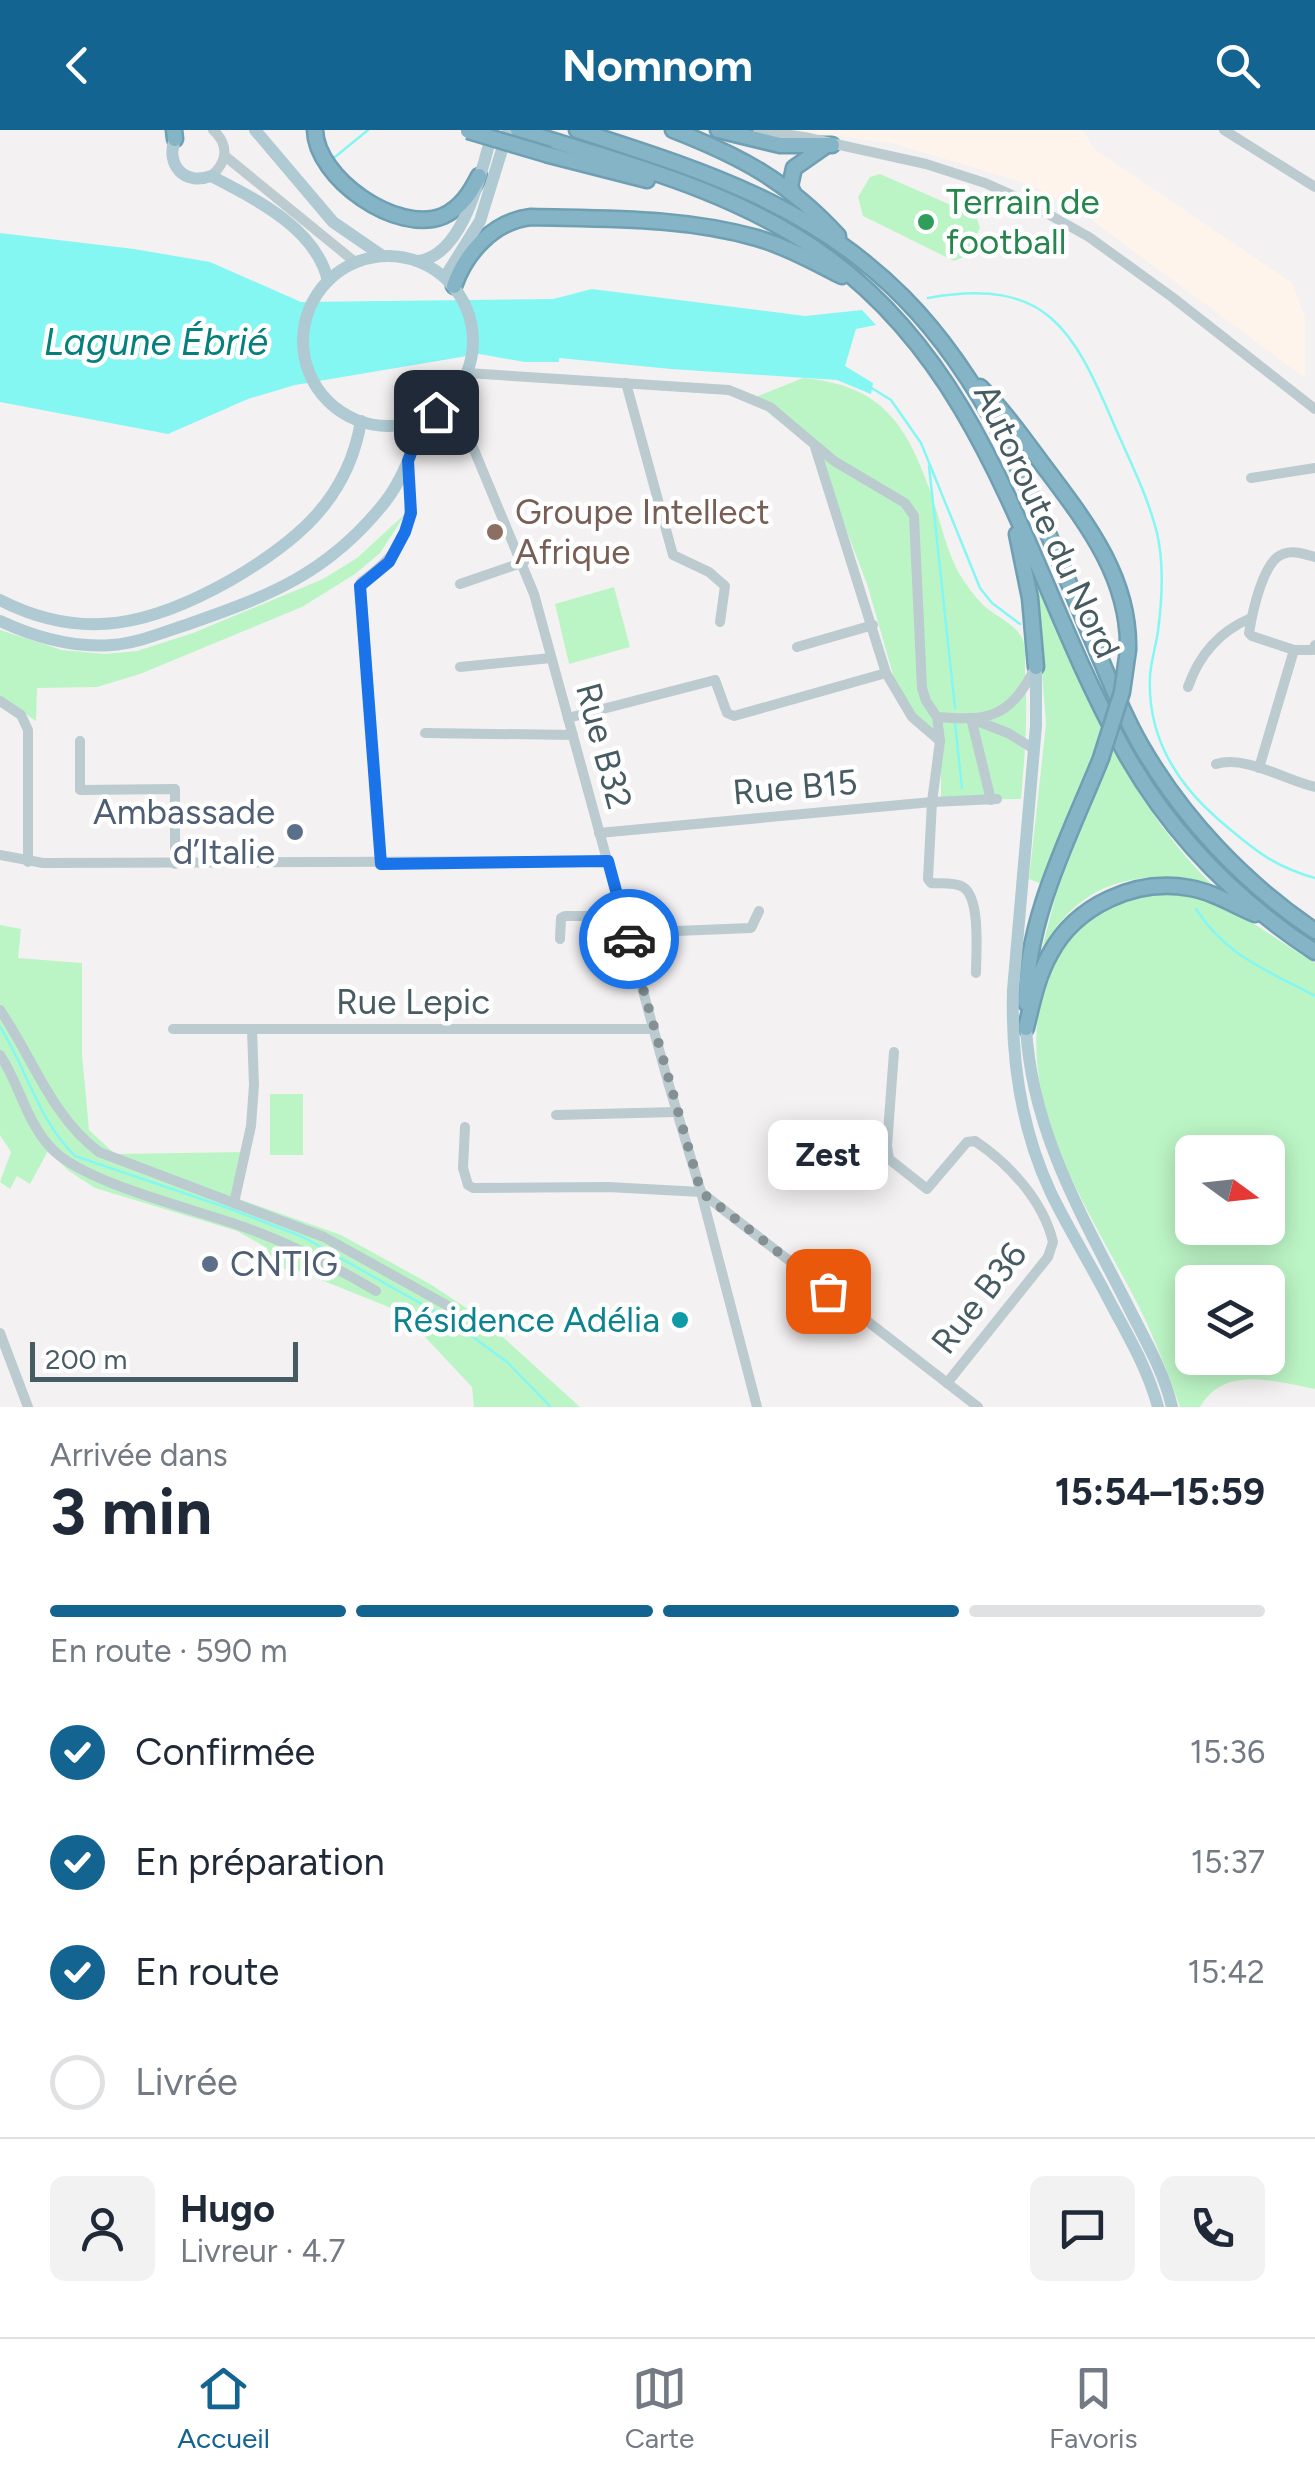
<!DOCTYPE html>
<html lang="fr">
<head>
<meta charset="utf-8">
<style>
	body { margin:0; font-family:Figtree,sans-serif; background:#f2f2f3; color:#1f2937; height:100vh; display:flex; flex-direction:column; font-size:38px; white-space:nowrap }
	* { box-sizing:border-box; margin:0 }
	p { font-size:32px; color:#747a83 }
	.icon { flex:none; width:55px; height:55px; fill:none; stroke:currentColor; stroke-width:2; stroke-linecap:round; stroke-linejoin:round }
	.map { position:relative; height:1277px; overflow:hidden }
	.sheet { display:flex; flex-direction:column; background:#fff; flex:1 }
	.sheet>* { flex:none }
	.needle { width:65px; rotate:105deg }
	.controls { position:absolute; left:1175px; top:1005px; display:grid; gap:20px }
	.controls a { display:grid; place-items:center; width:110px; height:110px; border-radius:15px; background:#fff; box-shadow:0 5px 25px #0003; font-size:50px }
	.scale { position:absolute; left:30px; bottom:25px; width:268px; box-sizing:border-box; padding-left:10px; border:5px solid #475c62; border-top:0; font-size:28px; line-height:35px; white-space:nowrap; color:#475c62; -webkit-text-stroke:8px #fff; paint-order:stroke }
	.pin { position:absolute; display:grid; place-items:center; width:85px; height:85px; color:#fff; margin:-42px; border-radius:20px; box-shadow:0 5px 15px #0006 }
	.courier { position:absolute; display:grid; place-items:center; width:100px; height:100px; margin:-50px; border:8px solid #1a73e8; border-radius:50%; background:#fff; color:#222; box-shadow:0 2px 12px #0007 }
	.bubble { position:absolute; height:70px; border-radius:15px; background:#fff; box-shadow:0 5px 25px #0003; font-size:32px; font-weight:700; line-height:70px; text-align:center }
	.summary em { font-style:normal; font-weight:700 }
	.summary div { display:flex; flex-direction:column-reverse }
	.summary { display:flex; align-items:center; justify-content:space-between; height:170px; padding:0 50px }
	h1 { font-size:65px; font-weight:700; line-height:75px }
	.bar { display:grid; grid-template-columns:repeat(4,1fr); gap:15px 10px; align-content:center; height:120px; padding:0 50px }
	.bar i { height:12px; border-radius:8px; background:#e0e1e3 }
	.bar .selected { background:#136490 }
	.bar p { grid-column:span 4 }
	.line { display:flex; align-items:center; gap:25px; padding:0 50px; border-top:2px solid #e0e1e3 }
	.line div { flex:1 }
	.round { display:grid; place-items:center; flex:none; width:105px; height:105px; border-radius:15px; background:#f2f2f3 }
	ol { padding:0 50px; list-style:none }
	li { display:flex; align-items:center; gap:30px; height:110px }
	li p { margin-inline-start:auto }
	li .icon { padding:10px; border-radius:50%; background:#136490; color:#fff; stroke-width:4 }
	li:last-child { color:#747a83 }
	li i { width:55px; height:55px; border:5px solid #e0e1e3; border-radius:50% }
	header { display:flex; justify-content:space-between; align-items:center; height:130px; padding:0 50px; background:#136490; color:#fff; font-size:45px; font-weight:700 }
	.dock { display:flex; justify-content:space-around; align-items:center; height:140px; border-top:2px solid #e0e1e3; background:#fff; font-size:28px; color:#747a83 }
	.dock a { display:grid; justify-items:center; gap:5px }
	.dock .selected { color:#136490 }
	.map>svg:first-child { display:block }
</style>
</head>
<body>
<header><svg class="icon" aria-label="back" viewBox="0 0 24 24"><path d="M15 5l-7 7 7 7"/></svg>Nomnom<svg class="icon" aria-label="search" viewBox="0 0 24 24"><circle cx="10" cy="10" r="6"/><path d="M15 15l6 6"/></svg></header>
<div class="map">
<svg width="1315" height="1277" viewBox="0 0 1315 1277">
	<rect width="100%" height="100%" fill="#f4f1f2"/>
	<polygon fill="#fef4eb" points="793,0 1083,0 1093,18 1292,153 1305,188 1305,248 1089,88 1032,55 892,13"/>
	<g fill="#bcf5c5" fill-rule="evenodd">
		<polygon points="880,44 976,86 980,98 964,127 954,131 863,86 858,67 870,47"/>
		<path d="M803,248C882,255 907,294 932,366C941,393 946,420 960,445C967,455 974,466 983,475C996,487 1015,493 1023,510C1026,518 1025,531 1025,540C1028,585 1025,624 1021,669L941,670V614L916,587L894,548L867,454L816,321L751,269Z"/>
		<polygon points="406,383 380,423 355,444 302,477 140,544 97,557 37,558 36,591 0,566 0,500 62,520 105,524 137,521 193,503 323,449 357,428"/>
		<polygon points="1035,453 1102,598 1042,754 1029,749 1046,594"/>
		<polygon points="614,457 630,517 569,534 555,474"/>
		<path d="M1113,618C1140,669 1173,716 1214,757C1142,734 1076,752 1041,822L1057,761Z"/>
		<path d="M1157,762C1228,767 1258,799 1315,833V1259C1276,1252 1225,1234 1200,1277H1180C1168,1243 1155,1209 1139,1177C1088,1076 1010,971 1045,852L1043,849C1075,791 1094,777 1157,762ZM1192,1022H1268V1098H1192ZM1192,1152H1268V1228H1192Z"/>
		<polygon points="0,795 21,799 18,828 82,833 82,924 89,1000 115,1024 248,1022 239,1069 341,1105 430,1154 483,1189 580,1277 474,1277 472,1257 410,1191 391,1178 294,1139 275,1139 267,1118 237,1101 95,1058 69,1041 48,1021 30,1054 17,1046 10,1059 0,1052 11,1022 0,1005"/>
		<rect x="270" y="964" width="33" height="61"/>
	</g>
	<polygon fill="#85f7f3" points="0,103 134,119 210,132 301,172 553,169 592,159 805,186 862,180 876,195 856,199 845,236 873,253 871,264 837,250 671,239 559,228 559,232 525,232 479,224 295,255 248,269 168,304 0,272"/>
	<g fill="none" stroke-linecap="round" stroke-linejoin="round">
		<g stroke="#85f7f3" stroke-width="2.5">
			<polyline points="335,27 368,0"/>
			<path d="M928,168C1047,147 1073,198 1115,297C1130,331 1148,367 1157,403C1164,433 1162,471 1158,501C1156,516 1151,531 1150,546C1147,606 1175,652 1219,690C1252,718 1272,736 1315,748"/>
			<polyline points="870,257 891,270 921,313 980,458 992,473 1020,494"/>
			<polyline points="929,336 955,578"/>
			<polyline points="955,593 962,658"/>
			<path d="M1196,779C1227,827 1267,840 1315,866"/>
			<path d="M0,897C27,939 38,990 75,1026L228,1078L303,1107L450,1190L507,1232L551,1277"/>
		</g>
		<defs>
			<g id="highway">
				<polyline points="174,0 175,9"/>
				<path d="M315,0C316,48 397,105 443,86C461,78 471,62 479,46"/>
				<path d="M518,0C624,33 739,61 830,129C993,250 1028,446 1121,615C1167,700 1234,769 1315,822"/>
				<path d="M577,0C700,40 810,73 904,168C994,259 1041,387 1090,504C1106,541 1120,579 1140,614C1183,689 1244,753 1315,801"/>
				<path d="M673,0C740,26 789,52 838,106"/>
				<polyline points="718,0 780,15 832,15"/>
				<polyline points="549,25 647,50"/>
				<polyline points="793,63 790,56 794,38 824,17"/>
				<path d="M454,156C466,122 494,91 531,87C607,89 683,87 757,108C787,117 814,132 842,146"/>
				<path d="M980,257C1004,281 1023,308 1043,335C1085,391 1130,447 1128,520"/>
				<polyline points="1017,404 1030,468 1036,537"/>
				<path d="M1026,873C1026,787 1070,706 1101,628"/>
				<path d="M1026,898C1032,873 1037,847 1050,824C1076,775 1136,748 1190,758C1213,762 1234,775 1255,784"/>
			</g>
		</defs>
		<use href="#highway" stroke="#6f9fb2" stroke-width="19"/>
		<g stroke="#bbcbd0" stroke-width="10">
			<polyline points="758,0 804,7 926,34 985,53 1023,70 1089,107 1172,167 1315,279"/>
			<polyline points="1224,0 1315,57"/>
			<polyline points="225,26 355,132"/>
			<path d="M211,46C228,32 229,14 213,0"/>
			<path d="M467,243L729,260L770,277L834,331L905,373L914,386L922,558L926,571L937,587C989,591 1009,588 1034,540"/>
			<polyline points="626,253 673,425 709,442 725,456 720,492"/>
			<polyline points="452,267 534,464 668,952 701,1062 757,1277"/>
			<polyline points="815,317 886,543 912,587 940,611"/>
			<polyline points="1251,348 1315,338"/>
			<polyline points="460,454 524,432"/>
			<polyline points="797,517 873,495"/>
			<path d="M1294,520L1252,506L1249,503C1252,484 1263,430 1283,424C1294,420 1305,424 1315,427"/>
			<polyline points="460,537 551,528"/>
			<path d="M1188,557C1199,525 1220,501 1251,488"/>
			<polyline points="0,571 21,585 28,600 28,732"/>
			<path d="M937,587L940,611L932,672L928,749L931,753C940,754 955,752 963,757C981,768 976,824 976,843"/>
			<polyline points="568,588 715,550 727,583 734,586 886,543"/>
			<polyline points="971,588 991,670"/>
			<polyline points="972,589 1008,603 1034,619"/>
			<polyline points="425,603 573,605"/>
			<polyline points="80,611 80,660 175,659 175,734"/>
			<path d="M1216,634C1246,625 1285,650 1315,657"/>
			<polyline points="1259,638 1294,520 1313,520 1315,515"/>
			<polyline points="599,703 932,672 997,669"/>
			<polyline points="0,725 43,733 608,731"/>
			<path d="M381,734L361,456V452C412,415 413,391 408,331"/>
			<polyline points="627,803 751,798 759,781"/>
			<polyline points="560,809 561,788 565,786 623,786"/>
			<path d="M0,880C33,928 51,986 99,1022L324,1107L450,1177"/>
			<polyline points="173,899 654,899"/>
			<path d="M894,922L887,1016L889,1029L927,1059L967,1012L975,1011C1009,1034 1043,1070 1053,1112L1048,1127L947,1253"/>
			<path d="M0,925C20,955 26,992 52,1019C86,1054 195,1079 244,1097C291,1114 334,1136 376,1161"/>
			<polyline points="556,985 677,982"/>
			<polyline points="465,997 463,1038 468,1055 473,1058 608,1057 701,1062"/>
			<polyline points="702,1063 978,1277"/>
			<polyline points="234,1073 251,996 254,955 252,900"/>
			<polyline points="0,1203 28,1277"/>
		</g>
		<g stroke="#afcad3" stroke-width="12">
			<polyline points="255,0 333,92 381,125"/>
			<path d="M175,9C165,35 185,56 211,46C255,69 316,98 328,151"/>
			<circle cx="388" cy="211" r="85"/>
			<path d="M419,131C466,124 482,37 493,0"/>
			<polyline points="445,147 480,91 508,0"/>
			<path d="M0,470C84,513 153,494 231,450C296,412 348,370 361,291"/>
			<path d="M0,491C34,507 74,518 112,515C138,513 161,503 186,495C269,466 328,444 385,372C404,348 413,317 424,288"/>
			<path d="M1036,537V596L1013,860C1011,930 1021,999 1051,1063C1069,1100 1091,1135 1110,1172C1128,1206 1148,1239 1158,1277"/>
			<path d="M1026,898C1032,1003 1083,1087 1129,1178C1145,1210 1164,1242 1172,1277"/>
		</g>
		<use href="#highway" stroke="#84b4c6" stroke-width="14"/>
		<defs>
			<g id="highway-bridge">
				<polyline points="468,1 549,25"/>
				<polyline points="1101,628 1122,562 1128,520"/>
			</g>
		</defs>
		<use href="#highway-bridge" stroke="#6f9fb2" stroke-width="19" stroke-linecap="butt"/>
		<use href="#highway-bridge" stroke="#84b4c6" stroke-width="14"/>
	</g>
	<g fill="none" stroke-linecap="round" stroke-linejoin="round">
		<polyline stroke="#849094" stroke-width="10" stroke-dasharray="0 18" points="629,809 701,1062 828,1161"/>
		<polyline stroke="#1a73e8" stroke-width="12" points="436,282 424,288 408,331 411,383 405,402 389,432 360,456 381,734 608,731 629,809"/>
	</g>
	<circle fill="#2e9e5b" stroke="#fff" stroke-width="4" cx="926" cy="92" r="10"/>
	<circle fill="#8d6e63" stroke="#fff" stroke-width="4" cx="495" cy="402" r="10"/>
	<g fill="#5c6f8a" stroke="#fff" stroke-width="4">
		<circle cx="295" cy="702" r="10"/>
		<circle cx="210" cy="1134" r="10"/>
	</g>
	<circle fill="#0f9aa8" stroke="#fff" stroke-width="4" cx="680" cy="1190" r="10"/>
	<g text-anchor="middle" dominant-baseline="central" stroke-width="9" stroke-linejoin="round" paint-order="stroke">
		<g font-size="35" fill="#27864d" stroke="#fff" text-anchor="start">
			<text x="946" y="72">Terrain de<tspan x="946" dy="40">football</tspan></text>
		</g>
		<g font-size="35" fill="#785e54" stroke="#fff" text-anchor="start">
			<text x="515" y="382">Groupe Intellect<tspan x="515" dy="40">Afrique</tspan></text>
		</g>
		<g font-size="35" fill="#475c62" stroke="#fff">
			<text transform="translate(1047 391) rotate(65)">Autoroute du Nord</text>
			<text transform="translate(604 616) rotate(75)">Rue B32</text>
			<text transform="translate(795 657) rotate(-5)">Rue B15</text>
			<text x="413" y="872">Rue Lepic</text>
			<text transform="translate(979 1168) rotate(-52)">Rue B36</text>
		</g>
		<g font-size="35" fill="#4e5e75" stroke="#fff" text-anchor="end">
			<text x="275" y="682">Ambassade<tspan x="275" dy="40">d’Italie</tspan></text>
			<text x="230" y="1134" text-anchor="start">CNTIG</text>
		</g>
		<g font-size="35" fill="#0d838f" stroke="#fff" text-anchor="end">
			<text x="660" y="1190">Résidence Adélia</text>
		</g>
		<g font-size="38" font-style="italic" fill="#06807c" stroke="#fff">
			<text x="156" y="212">Lagune Ébrié</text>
		</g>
	</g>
</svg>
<div class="controls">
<a><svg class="needle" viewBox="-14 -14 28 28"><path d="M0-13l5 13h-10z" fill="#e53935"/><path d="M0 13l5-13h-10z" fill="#747a83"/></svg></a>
<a><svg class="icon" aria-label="layers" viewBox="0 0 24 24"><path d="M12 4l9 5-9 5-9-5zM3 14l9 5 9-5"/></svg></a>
</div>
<div class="scale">200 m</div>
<div class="pin" style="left:828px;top:1161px;background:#ea580c"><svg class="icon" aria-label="bag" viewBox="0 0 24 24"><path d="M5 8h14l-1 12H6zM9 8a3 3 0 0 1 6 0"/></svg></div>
<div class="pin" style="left:436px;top:282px;background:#1f2937"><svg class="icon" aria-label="home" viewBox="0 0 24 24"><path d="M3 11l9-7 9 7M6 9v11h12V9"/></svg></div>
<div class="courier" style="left:629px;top:809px"><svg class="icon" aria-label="car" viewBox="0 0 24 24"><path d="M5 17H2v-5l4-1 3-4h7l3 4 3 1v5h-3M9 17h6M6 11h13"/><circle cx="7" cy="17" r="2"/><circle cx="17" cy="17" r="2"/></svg></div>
<div class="bubble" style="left:768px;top:990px;width:120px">Zest</div>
</div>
<section class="sheet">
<div class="summary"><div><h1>3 min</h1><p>Arrivée dans</p></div><em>15:54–15:59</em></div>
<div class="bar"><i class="selected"></i><i class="selected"></i><i class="selected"></i><i></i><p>En route · 590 m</p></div>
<ol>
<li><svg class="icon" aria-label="check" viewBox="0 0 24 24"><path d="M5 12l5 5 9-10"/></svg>Confirmée<p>15:36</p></li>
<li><svg class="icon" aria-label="check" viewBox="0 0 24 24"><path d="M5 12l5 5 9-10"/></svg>En préparation<p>15:37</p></li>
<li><svg class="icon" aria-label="check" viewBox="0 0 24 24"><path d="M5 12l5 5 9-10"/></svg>En route<p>15:42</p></li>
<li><i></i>Livrée</li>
</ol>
<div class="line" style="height:180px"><a class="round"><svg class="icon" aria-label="person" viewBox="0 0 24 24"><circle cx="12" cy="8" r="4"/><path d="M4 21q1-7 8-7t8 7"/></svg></a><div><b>Hugo</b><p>Livreur · 4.7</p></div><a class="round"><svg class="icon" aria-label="chat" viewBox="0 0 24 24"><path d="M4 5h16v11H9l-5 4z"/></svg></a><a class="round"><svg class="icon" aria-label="phone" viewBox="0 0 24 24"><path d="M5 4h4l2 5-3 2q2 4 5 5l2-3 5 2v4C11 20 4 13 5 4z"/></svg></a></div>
</section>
<nav class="dock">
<a class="selected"><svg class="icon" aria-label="home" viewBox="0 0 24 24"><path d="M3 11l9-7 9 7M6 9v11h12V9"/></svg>Accueil</a>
<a><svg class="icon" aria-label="map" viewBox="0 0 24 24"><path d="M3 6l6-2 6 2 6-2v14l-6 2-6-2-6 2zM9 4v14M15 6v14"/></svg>Carte</a>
<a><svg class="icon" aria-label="saved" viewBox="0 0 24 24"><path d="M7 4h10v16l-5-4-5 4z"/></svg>Favoris</a>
</nav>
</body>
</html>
